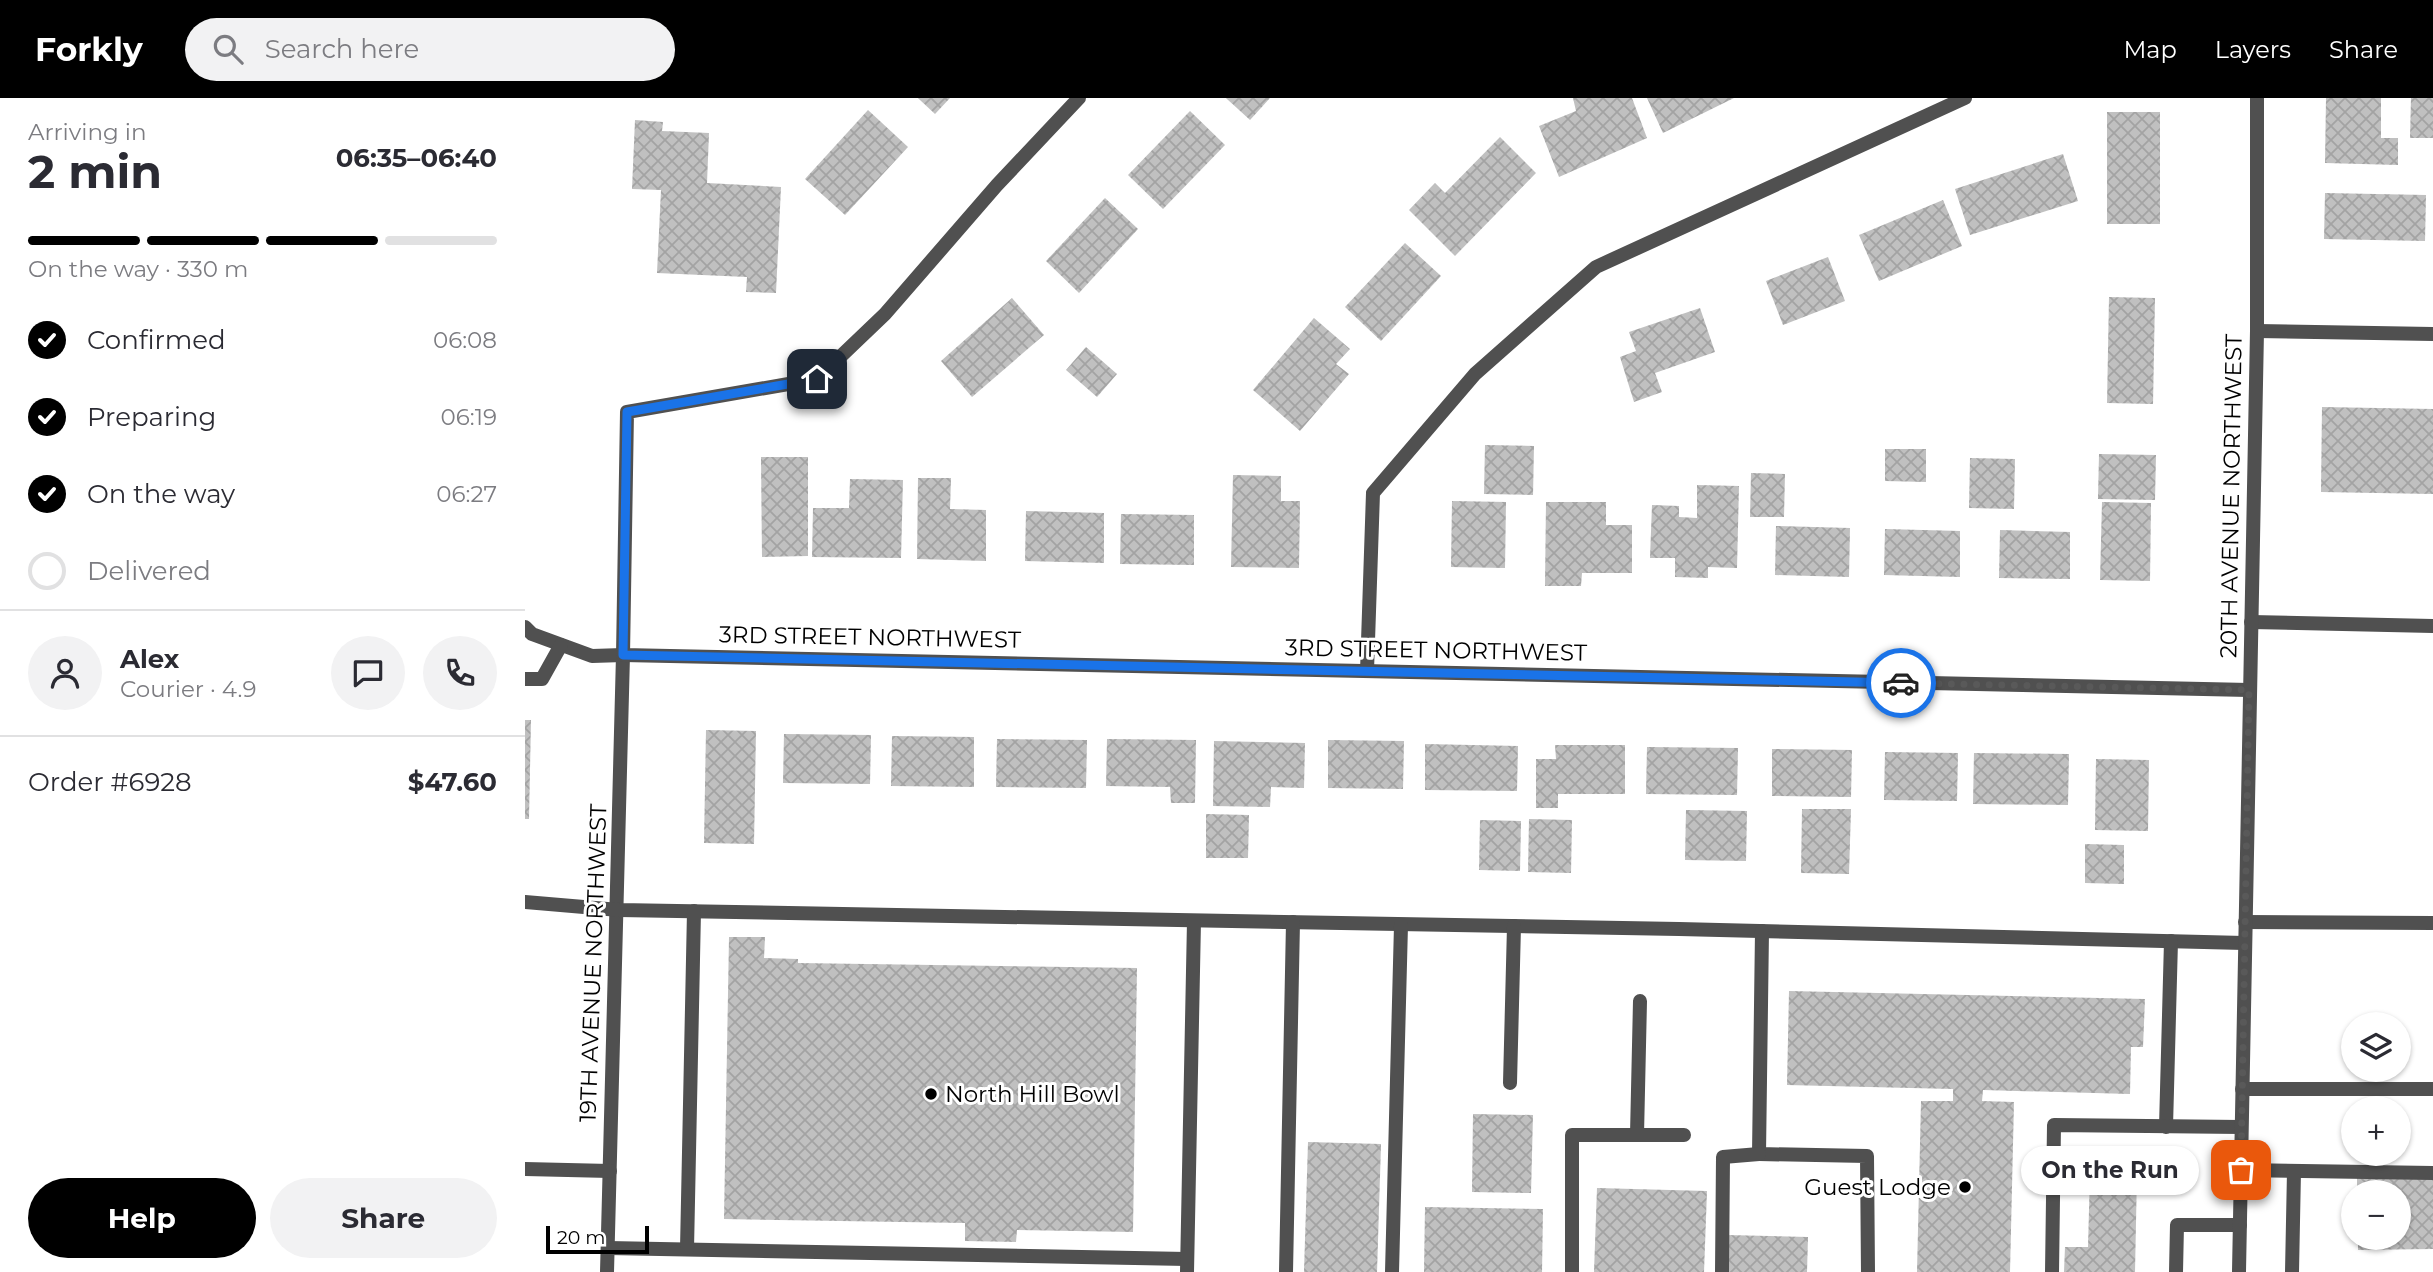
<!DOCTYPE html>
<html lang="en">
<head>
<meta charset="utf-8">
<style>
	body { margin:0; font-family:Montserrat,sans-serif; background:#f2f2f3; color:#2b2b33; height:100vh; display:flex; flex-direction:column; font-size:26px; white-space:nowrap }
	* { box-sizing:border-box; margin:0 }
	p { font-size:23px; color:#7c7c81 }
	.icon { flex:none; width:38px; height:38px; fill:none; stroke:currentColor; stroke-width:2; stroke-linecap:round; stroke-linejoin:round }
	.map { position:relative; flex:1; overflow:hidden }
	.side { display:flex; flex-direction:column; background:#fff; width:525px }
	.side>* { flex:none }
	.tools { position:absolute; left:1816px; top:914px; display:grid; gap:14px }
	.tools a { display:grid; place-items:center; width:70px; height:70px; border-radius:50%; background:#fff; box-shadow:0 2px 5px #0004; font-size:35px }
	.scale { position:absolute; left:21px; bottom:18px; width:103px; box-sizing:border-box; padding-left:7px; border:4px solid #000; border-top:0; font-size:19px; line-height:24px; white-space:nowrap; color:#000; -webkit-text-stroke:5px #fff; paint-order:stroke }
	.pin { position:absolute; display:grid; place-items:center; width:60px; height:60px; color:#fff; margin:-30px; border-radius:14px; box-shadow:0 4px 10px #0006 }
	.courier { position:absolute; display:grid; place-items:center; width:70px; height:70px; margin:-35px; border:5px solid #1a73e8; border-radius:50%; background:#fff; color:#222; box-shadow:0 2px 9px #0007 }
	.bubble { position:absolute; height:49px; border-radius:24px; background:#fff; box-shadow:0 2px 5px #0004; font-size:23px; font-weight:700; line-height:49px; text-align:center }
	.headline em { font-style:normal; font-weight:700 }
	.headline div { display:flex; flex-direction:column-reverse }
	.headline { display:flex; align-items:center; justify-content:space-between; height:119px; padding:0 28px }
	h1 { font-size:46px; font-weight:700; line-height:52px }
	.bar { display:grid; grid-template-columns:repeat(4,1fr); gap:10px 7px; align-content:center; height:84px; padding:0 28px }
	.bar i { height:9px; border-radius:5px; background:#e1e1e2 }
	.bar .selected { background:#000 }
	.bar p { grid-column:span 4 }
	.line { display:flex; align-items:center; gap:18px; padding:0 28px; border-top:2px solid #e1e1e2 }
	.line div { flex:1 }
	.round { display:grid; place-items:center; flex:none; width:74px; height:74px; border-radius:37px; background:#f2f2f3 }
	ol { padding:0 28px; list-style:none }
	li { display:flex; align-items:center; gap:21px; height:77px }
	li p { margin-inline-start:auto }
	li .icon { padding:7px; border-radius:50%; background:#000; color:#fff; stroke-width:4 }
	li:last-child { color:#7c7c81 }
	li i { width:38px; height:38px; border:4px solid #e1e1e2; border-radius:50% }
	.cta { display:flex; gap:14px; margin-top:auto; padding:14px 28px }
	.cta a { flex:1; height:80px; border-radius:42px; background:#000; color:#fff; font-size:28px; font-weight:700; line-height:80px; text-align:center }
	.cta a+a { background:#f2f2f3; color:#2b2b33 }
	header { display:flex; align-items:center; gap:42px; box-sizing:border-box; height:98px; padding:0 35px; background:#000; color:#fff }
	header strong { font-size:33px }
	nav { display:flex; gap:38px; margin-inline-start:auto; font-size:24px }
	.search { width:490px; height:63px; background:#f2f2f3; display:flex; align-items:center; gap:18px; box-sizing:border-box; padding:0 24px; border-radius:38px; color:#7c7c81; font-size:26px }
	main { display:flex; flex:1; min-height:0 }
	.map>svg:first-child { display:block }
</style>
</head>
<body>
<header>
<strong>Forkly</strong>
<div class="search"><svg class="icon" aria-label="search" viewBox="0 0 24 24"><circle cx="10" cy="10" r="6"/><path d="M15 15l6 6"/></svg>Search here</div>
<nav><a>Map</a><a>Layers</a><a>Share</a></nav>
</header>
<main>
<section class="side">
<div class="headline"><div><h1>2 min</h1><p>Arriving in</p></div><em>06:35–06:40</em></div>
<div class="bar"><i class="selected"></i><i class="selected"></i><i class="selected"></i><i></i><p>On the way · 330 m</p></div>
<ol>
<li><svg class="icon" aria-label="check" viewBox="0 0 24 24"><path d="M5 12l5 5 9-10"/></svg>Confirmed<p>06:08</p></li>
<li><svg class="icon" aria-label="check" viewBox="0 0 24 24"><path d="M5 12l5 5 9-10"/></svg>Preparing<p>06:19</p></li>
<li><svg class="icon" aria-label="check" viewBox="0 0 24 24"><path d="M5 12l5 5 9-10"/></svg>On the way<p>06:27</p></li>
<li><i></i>Delivered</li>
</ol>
<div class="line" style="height:126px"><a class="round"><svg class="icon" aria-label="person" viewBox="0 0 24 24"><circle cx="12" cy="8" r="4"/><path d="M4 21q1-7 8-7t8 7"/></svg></a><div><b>Alex</b><p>Courier · 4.9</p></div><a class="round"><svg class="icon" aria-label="chat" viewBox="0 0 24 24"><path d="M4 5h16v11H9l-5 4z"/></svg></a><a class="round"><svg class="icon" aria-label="phone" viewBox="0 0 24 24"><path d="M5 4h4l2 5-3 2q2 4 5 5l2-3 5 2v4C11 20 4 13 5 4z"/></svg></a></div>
<div class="line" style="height:91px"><div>Order #6928</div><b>$47.60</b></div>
<div class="cta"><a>Help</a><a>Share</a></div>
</section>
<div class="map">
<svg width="1908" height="1174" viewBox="0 0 1908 1174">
	<defs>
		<pattern id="building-cross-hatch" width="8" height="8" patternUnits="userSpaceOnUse" patternTransform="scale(1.75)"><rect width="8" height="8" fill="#c0c0c0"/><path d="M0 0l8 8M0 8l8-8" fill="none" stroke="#a3a3a3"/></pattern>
	</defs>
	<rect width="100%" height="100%" fill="#fff"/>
	<g fill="url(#building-cross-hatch)">
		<polygon points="393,0 425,0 410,16"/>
		<polygon points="701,0 745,0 725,22"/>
		<polygon points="1048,0 1107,0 1122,40 1034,79 1014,28 1051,13"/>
		<polygon points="1122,0 1209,0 1138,35"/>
		<polygon points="1801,0 1856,0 1856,40 1873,40 1873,67 1800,65"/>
		<polygon points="1886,0 1908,0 1908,40 1885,40"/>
		<polygon points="343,12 383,49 320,117 280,81"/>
		<polygon points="665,13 700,47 638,111 603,77"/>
		<rect x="1582" y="14" width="53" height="112"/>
		<polygon points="110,22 138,24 137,33 184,35 182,85 256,89 251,195 221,194 222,179 132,175 136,92 107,91"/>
		<polygon points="975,39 1011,75 930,158 884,112 910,85 920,95"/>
		<polygon points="1538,56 1553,103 1445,137 1430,91"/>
		<polygon points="1800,95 1901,97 1900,143 1799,141"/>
		<polygon points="580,100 613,131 554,195 521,163"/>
		<polygon points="1418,102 1437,148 1354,183 1334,137"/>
		<polygon points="880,145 916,178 856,243 820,209"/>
		<polygon points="1303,159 1320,203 1258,227 1241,183"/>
		<polygon points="1584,199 1630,200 1628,306 1582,305"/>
		<polygon points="487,200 519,237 447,299 416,263"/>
		<polygon points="1175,210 1190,254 1130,275 1137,294 1109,304 1095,259 1111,253 1104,234"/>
		<polygon points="789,220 825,251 811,266 824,276 775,333 728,292"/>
		<polygon points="561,249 592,276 572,299 541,272"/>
		<polygon points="1797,309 1908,311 1908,396 1796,394"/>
		<polygon points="960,347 1009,348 1008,397 959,396"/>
		<polygon points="1360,351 1401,351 1401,384 1360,383"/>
		<polygon points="1574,356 1631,357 1630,402 1573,401"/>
		<polygon points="236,359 283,359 283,458 237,459"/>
		<polygon points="1445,360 1490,361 1489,411 1444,410"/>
		<polygon points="1226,375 1260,376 1259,419 1225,419"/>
		<polygon points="708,377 756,378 756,403 775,403 774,470 706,469"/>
		<polygon points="393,380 426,380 425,411 461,412 461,463 392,461"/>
		<polygon points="325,381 378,382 376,460 287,459 288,410 324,410"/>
		<polygon points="1172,387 1214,388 1212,470 1183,469 1183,480 1150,479 1150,460 1125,460 1127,407 1154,408 1154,419 1172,420"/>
		<polygon points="927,403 981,404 980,470 926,469"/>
		<polygon points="1021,404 1081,404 1081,427 1107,427 1107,475 1057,475 1056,488 1020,488"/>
		<polygon points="1577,404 1626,405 1625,483 1575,482"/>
		<polygon points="501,413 579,415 579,465 500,463"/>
		<polygon points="596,416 669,417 669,467 595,466"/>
		<polygon points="1251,428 1325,430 1324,479 1250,477"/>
		<polygon points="1360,431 1435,433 1435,479 1359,477"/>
		<polygon points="1475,432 1545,434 1545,481 1474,480"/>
		<polygon points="0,622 6,622 4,721 0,721"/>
		<polygon points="181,632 231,633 229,746 179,745"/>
		<polygon points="259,636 346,637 345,686 258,685"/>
		<polygon points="367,638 449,639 449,689 366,688"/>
		<polygon points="472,641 562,642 561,690 471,689"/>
		<polygon points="582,641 671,642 670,705 646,705 645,689 581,688"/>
		<polygon points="803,642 879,643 878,691 803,690"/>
		<polygon points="689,643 780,645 779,690 746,689 745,709 688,708"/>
		<polygon points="900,646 993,648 992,693 900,692"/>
		<polygon points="1030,647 1100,647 1100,696 1033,696 1033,710 1011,710 1011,661 1031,661"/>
		<polygon points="1122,649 1213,650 1212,697 1121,696"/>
		<polygon points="1247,651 1327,652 1326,699 1247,698"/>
		<polygon points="1360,654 1433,655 1432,703 1359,702"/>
		<polygon points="1449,655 1544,656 1543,707 1448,706"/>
		<polygon points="1571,661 1624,662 1623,733 1570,732"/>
		<polygon points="1277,711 1326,711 1324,776 1276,775"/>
		<polygon points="1161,712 1222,713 1221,763 1160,762"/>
		<polygon points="681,716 724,717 723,760 681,760"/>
		<polygon points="1004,721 1047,722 1046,775 1003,774"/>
		<polygon points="955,722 996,723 995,773 954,772"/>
		<polygon points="1560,746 1599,747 1599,786 1560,785"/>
		<polygon points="204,839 240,839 239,860 273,861 273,865 612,870 608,1134 492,1132 491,1144 440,1143 440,1125 199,1121"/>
		<polygon points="1264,893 1620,901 1618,949 1606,949 1605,996 1458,992 1457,1003 1489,1004 1485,1174 1392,1174 1396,1003 1428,1003 1428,991 1262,987"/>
		<polygon points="948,1016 1008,1017 1006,1095 947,1094"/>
		<polygon points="783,1044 856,1046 852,1174 779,1174"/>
		<polygon points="1565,1074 1612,1075 1610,1174 1539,1174 1540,1149 1563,1149"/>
		<polygon points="1832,1079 1908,1079 1908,1151 1833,1152 1833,1139 1874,1139 1874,1094 1832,1094"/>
		<polygon points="1072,1090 1182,1093 1179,1174 1069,1174"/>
		<polygon points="900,1109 1018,1111 1017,1174 899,1174"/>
		<polygon points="1202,1137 1283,1139 1282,1174 1202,1174"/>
	</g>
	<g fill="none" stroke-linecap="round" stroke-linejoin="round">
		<g stroke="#505050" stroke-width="14">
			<polyline points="1726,524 1908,528"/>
			<polyline points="0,529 7,536 67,558 98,557 82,1174"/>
			<polyline points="0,581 17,581 36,547"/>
			<polyline points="0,804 94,812 1154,831 1719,845"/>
			<polyline points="1237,833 1234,1056 1342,1058 1343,1174"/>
			<polyline points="985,985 989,828"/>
			<polyline points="1717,991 1908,991"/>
			<polyline points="1641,1029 1646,843"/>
			<polyline points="1112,1037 1115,903"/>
			<polyline points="0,1071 85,1073"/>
			<polyline points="1716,1072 1908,1075"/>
			<polyline points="83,1150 662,1161"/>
			<polyline points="162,1151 169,813"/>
			<polyline points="662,1174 669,823"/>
			<polyline points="761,1174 768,824"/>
			<polyline points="867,1174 876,827"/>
			<polyline points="1047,1174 1047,1037 1159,1037"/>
			<polyline points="1197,1174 1198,1059 1234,1056"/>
			<polyline points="1527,1174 1529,1027 1716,1029"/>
			<polyline points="1651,1174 1652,1127 1715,1127"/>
			<polyline points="1767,1174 1769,1073"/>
		</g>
		<g stroke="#505050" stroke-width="14">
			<polyline points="554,0 472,87 360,216 292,281 102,314 98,557 1724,592"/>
			<polyline points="1732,233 1908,236"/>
			<polyline points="842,573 848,395 950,276 1071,169 1440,0"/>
			<polyline points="1720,824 1908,825"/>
		</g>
		<polyline stroke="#505050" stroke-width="14" points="1714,1174 1732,233 1732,0"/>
	</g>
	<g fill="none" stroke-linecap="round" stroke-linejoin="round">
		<polyline stroke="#595959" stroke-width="7" stroke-dasharray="0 12.6" points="1376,585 1724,592 1716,1072"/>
		<polyline stroke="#1a73e8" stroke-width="9" points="292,281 102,314 98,557 1376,585"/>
	</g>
	<g fill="#000" stroke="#fff" stroke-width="2.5">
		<circle cx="406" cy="996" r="7"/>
		<circle cx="1440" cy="1089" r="7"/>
	</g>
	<g text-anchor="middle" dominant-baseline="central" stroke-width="6" stroke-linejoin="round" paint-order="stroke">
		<g font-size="23" fill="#000" stroke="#fff">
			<text transform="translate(1706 398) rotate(-89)">20TH AVENUE NORTHWEST</text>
			<text transform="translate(345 539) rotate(1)">3RD STREET NORTHWEST</text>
			<text transform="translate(911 552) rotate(1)">3RD STREET NORTHWEST</text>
			<text transform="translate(68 865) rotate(-88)">19TH AVENUE NORTHWEST</text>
		</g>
		<g font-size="23" fill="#000" stroke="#fff" text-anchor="start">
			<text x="420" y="996">North Hill Bowl</text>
			<text x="1426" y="1089" text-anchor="end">Guest Lodge</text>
		</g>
	</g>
</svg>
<div class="tools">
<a><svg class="icon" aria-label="layers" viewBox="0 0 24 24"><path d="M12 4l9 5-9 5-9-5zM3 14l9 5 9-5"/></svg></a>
<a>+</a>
<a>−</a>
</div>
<div class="scale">20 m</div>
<div class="pin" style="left:1716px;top:1072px;background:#ea580c"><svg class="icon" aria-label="bag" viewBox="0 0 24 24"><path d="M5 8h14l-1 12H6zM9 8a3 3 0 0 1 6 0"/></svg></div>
<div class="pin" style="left:292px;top:281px;background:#1f2937"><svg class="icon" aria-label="home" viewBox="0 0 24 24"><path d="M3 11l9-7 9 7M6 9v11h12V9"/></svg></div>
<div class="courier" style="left:1376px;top:585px"><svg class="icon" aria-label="car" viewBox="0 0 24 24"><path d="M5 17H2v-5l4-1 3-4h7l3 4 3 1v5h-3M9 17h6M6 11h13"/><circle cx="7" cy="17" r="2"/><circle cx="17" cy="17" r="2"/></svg></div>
<div class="bubble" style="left:1496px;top:1048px;width:178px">On the Run</div>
</div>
</main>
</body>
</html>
